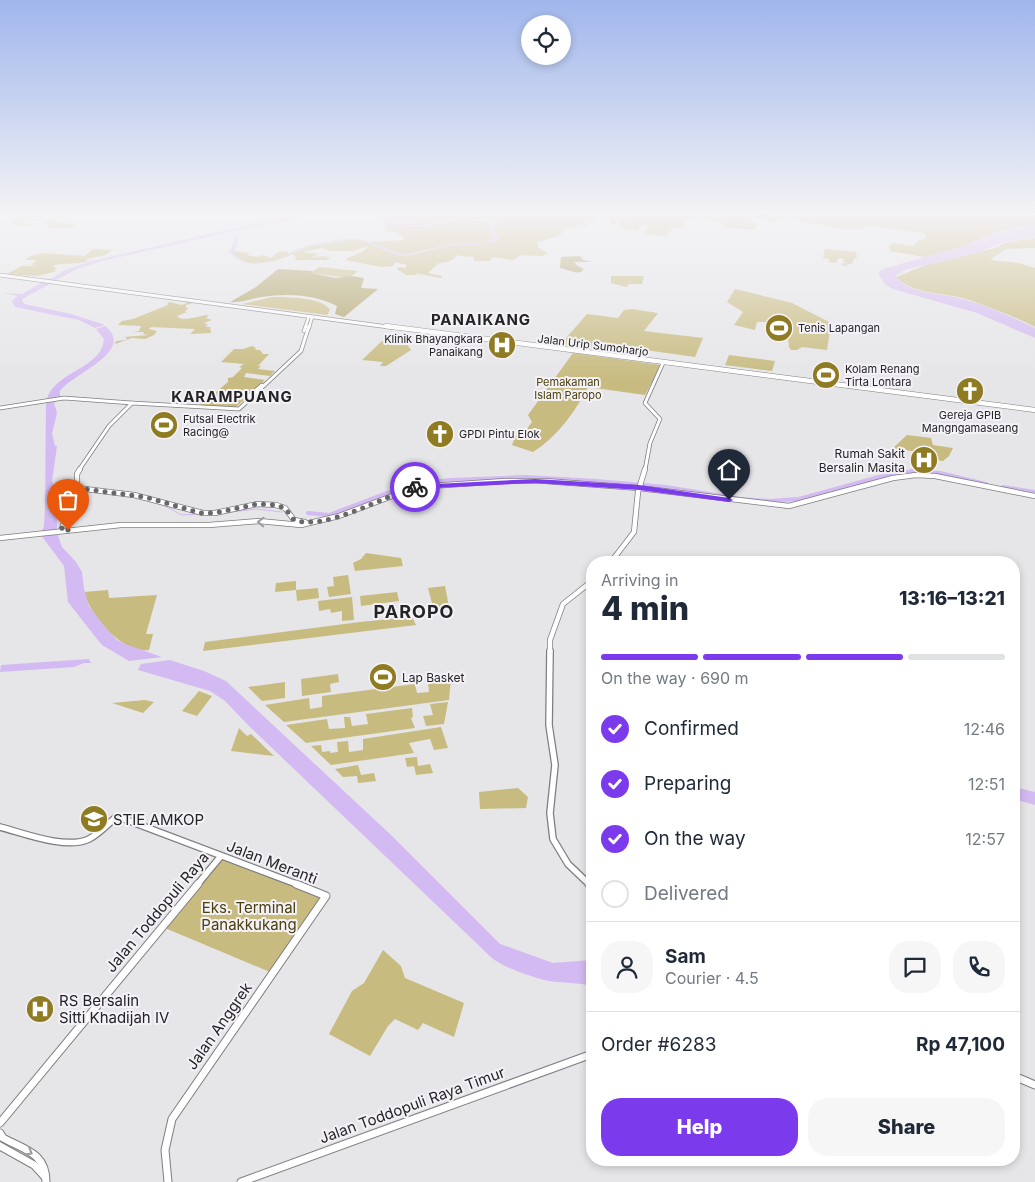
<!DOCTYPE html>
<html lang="en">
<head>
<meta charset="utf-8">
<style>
	body { margin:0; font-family:Inter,sans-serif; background:#f6f6f7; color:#1f2937; height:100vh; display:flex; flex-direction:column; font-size:19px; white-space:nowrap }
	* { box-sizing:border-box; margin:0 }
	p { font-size:16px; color:#747a83 }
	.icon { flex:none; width:28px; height:28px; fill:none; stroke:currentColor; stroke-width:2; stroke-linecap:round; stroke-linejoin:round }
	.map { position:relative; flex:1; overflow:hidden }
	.side { position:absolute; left:586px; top:556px; width:434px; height:610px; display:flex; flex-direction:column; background:#fff; border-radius:20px; box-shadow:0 2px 8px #0003 }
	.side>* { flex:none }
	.fabs { position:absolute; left:521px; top:15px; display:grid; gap:10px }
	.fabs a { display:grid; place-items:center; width:50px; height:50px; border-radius:50%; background:#fff; box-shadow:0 2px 8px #0003; font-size:25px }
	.pin { position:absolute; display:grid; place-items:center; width:42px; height:42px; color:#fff; margin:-51px -21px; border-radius:50% 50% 50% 0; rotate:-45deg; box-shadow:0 0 5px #0007 }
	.pin .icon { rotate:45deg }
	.courier { position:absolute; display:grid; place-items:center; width:50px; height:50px; margin:-25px; border:4px solid #7c3aed; border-radius:50%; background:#fff; color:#222; box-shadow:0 1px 6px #0007 }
	.overview em { font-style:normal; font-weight:800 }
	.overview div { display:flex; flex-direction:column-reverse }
	.overview { display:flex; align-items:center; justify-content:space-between; height:85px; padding:0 15px }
	h1 { font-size:32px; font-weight:800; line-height:38px }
	.bar { display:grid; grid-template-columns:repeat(4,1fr); gap:8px 5px; align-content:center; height:60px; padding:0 15px }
	.bar i { height:6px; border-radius:4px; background:#e0e1e3 }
	.bar .current { background:#7c3aed }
	.bar p { grid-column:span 4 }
	.line { display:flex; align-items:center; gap:12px; padding:0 15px; border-top:1px solid #e0e1e3 }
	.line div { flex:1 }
	.round { display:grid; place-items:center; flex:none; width:52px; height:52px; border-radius:20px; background:#f6f6f7 }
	ol { padding:0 15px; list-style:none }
	li { display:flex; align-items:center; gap:15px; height:55px }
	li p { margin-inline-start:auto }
	li .icon { padding:5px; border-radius:50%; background:#7c3aed; color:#fff; stroke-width:4 }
	li:last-child { color:#747a83 }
	li i { width:28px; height:28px; border:2px solid #e0e1e3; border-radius:50% }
	.button { display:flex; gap:10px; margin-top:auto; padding:10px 15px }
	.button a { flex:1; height:58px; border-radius:20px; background:#7c3aed; color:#fff; font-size:20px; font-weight:800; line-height:58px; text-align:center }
	.button a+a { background:#f6f6f7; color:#1f2937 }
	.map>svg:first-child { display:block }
</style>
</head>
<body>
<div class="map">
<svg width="1035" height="1182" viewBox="0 0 1035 1182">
	<rect width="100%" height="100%" fill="#e6e5e8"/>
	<g fill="#c8bb80">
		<path d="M393,215H640L631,217L651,215H1035V225L1002,230L961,247L925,257L890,251V248L889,247L892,243L913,246L919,240L925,239L926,234L868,225L860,229H843L789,219L770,223L758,218H751L750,222L757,223L755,230L722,227L720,221L689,218L682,223L685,225L684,228H673L665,236L645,234L648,226L643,224L637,231L620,228L618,224L621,223H618V219L627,218L615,219L617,224L608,225L611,222L609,219C596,219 596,222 586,226C580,228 571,229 565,229L559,236L537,242L538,247L547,253L543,256L520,255L514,260L492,257L490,261H475L473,256L468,257L457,255L454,259L447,262L439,263L428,273L442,276L441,278L414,273L418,275H406L397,269V267L405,268L407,265L395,262L393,266L381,267L345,260C353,254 362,255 368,246L353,251H330L322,248L303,252L318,254L311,258L324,256L330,258L328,260H295L296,257L293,254C280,260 254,268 240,260C237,258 234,254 232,251L249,253L247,255L257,257L261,255L272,258C275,253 281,250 288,252V254L312,246L353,239L361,240L401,256L414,254L447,246L498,240L493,226L504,225L483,219L465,218L431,224L390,221L388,218Z"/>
		<polygon points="17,218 49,220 77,225 67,228 46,228 51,225 45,223 47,222 27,219 21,223 38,225 9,225"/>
		<polygon points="464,219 487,222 494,238 486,242 452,244 403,255 369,242 405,240 402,238 402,235 395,234 398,232 384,231 388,228 384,227 387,223 429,227"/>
		<path d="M1035,238V248L1006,249L990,260L1018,263L1035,268V327C1013,316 990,307 966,299C944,292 913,295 896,277L926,265L972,254L998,247L1004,243Z"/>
		<path d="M93,249L112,250L105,255L86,259L88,261C75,265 66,262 52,266L56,268L54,270L57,271L38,276L7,274L22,266H39L31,265L37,260H25L34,254L33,256L42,253L85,256Z"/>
		<polygon points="825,249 856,252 857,258 854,259 852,264 848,264 846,266 841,265 843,263 847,263 843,261 844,259 839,258 836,263 829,262 829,259 823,258"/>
		<polygon points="319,267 358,271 349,278 310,273"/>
		<polygon points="611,276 644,276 642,284 629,284 626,287 611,283"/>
		<polygon points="735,289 792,303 831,323 827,350 802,347 797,350 791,350 789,347 787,329 783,322 757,322 755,330 734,325 743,312 727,302"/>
		<path d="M272,297C286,297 323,297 330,310L327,315L242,304Z"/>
		<path d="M190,301L193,303L186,305V307L188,308L185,312H187L177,316C182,323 200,315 209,315L206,318L212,320L204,323L208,325L205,327H210L211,333L190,334L195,329L151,327L149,329L157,331L154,335L145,339L132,338L115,344L116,341L126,340L127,338L124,337L149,335L143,334L144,332H132L139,331L141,326L118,325L122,321L133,319L168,305L167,304L169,302L182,305Z"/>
		<polygon points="632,309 658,313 644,331 703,338 695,357 645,350 642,355 561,344 587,314 618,318 624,310"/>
		<polygon points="382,341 407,344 411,350 386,366 380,366 383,362 362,360"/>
		<polygon points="252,346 256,348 255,350 260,350 263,354 269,354 258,366 261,366 258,369 275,371 270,376 246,373 244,377 265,380 234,409 199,406 228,382 228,378 233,377 242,368 239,367 244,364 221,362 234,349 243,349"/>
		<path d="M573,353L661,365L645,395L588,387C575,412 557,437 533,452L512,445L516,435L526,430L532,422L528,415Z"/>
		<polygon points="729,355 775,361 772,371 725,365"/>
		<polygon points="907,435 931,438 933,445 953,448 949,456 943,461 915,457 918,452 893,448"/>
		<polygon points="366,553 401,558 403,566 355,571 353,563 361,559"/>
		<polygon points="348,575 351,594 329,597 327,587 334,586 333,577"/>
		<polygon points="296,581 296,590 318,588 319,598 297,601 296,590 275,592 276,583"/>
		<polygon points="445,586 449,607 440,611 434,611 428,588"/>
		<path d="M108,590L109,598L157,595L146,634H153L149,650C122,654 90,615 84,592Z"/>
		<polygon points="397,592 399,601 361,606 360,596"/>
		<polygon points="352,597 354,620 342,621 342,611 331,613 330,609 319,611 318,601"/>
		<polygon points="412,617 416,625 203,651 205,642 360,622"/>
		<polygon points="338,674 339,682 330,684 331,692 302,696 301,679"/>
		<polygon points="451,679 449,700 284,722 265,705 309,698 310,709 322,707 322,696 415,684 417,693 429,692 428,682"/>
		<polygon points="285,682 285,698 262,701 248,687"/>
		<polygon points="199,691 212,696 197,716 182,711"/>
		<polygon points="145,700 154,702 143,713 112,703"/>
		<polygon points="448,702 444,724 426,726 423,716 433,715 430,704"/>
		<polygon points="412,708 413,717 411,718 415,728 306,743 286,725 327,719 329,729 345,728 344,717 350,717 352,726 368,724 366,714"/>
		<polygon points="441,727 448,748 434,750 430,739 409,743 414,753 331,765 311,746 321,745 322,752 330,751 330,753 338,752 337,742 348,741 349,752 363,750 363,739"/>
		<polygon points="239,728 247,736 251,734 274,756 231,751"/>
		<polygon points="417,757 418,766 430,764 433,773 416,775 414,766 407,767 405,758"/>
		<polygon points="358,765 361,775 374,773 376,781 358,783 357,776 343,777 335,769"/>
		<polygon points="518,788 528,797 526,808 480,809 479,792"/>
		<polygon points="222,858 322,897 270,972 165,928"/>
		<polygon points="383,950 401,966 405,978 464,1003 454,1037 423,1023 418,1030 395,1019 388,1026 370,1056 329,1034 352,991 364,983"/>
	</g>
	<g fill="#b0a367">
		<polygon points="580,256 583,260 592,262 574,262 578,266 584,269 582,270 582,272 577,272 581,274 560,268 561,257"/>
		<path d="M278,269L313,271L311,273L336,278L351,276L364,278L361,288L378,289L344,317L335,314L337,306C314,294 286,293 261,297C250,299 240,303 230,302L256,287Z"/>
	</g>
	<g fill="#d4baf2">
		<polygon points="295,215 306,215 280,223 230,232 102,261 77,269 56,280 49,280 65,270 88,262 221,231 227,232 223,231"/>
		<path d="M386,215H393L388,218L390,221L431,224L454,219L471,218L509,226L571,227L581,225L594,218L651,215L595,219L583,226L571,228L516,227L490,224L493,226V229L500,238C492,246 463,245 451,246C435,247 418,257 401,256C385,254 370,241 354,239C337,241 320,244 304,248C277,256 253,276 229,252L235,240L234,236L237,235L239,239L234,253C251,276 283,253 304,247C318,243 335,240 349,239C368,237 383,250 400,254C412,257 439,246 453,244C464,243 485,246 494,238L487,224H489C470,213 450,223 431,226C417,228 397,227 383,222L381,219Z"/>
		<path d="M1035,224V237L1004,242L979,252L905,270L895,276C909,295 943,293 963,299C988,306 1012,317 1035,328V338L977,313L893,289L885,284L878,273L883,269L961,247L1002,231Z"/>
		<polygon points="43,282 54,284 50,284 24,298 22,300 24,304 71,314 105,325 95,328 79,320 15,307 12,301 18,296 3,293 22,294"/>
		<path d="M105,326C137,351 72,374 60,391V397L47,399C55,371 102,369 104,339L96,329Z"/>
		<polygon points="58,399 54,403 57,413 52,434 55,446 57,446 52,481 56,494 55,512 57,514 57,530 41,533 44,526 45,508 46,401"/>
		<polygon points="57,533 62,547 76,562 82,572 84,589 89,606 104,626 117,640 125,644 162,657 129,661 102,645 97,639 68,602 64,566 41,535"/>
		<polygon points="89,659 91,663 84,663 74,667 0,672 1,665"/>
		<path d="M170,660L204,671L226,681L391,835L500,944L553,963L592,960V983L587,985C573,982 557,983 544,980C526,975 508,969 493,959L250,727L225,701L210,691L138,670L141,664Z"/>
		<polygon points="1014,787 1035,792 1035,805 1014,799"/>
	</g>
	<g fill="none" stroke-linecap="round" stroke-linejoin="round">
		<g stroke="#d4baf2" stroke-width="1">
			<polyline points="163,505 182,515 199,514"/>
			<polyline points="223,513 256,509 282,512"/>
		</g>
		<g stroke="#d4baf2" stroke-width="4">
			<polyline points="1003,487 1035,492"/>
			<polyline points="308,513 329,515 408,485 450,480 526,477 596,481 666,487 740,499 769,501 799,499 879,477 912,471 940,473 986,484"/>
		</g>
		<defs>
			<g id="secondary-far4">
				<polyline points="305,328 309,316"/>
				<polyline points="309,328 312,317"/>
			</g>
			<g id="secondary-far3">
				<polyline points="304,331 306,326"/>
				<polyline points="249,396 262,385"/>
				<polyline points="0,408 64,398 132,403"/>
				<polyline points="79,470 109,426 132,403 239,409 301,351 309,326"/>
				<polyline points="645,470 650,443 660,419 645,403 663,363"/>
			</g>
			<g id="secondary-far2">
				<polyline points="77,488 77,474 80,469"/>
				<polyline points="77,488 134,495 203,513 215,513 257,504 276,505 285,508 294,520 305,522"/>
				<polyline points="61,530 71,507 71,498 77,488"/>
				<polyline points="0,538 121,525 209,525 259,521 301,525 339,516 416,487 505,481 545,481 639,488 789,506 893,478 916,475 935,476 1035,496"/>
				<polyline points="611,562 634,532 638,492 645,469"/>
				<polyline points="550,653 550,640 563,604 592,581"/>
			</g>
			<g id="secondary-far1">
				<polyline points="550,651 549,725 555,765 550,813 553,839 568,864 590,885"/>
				<path d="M0,827C23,833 66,850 89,839C99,834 107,825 116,817H119L299,885"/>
				<polyline points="197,885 221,856"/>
			</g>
			<g id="secondary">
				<polyline points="589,884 592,887"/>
				<polyline points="1014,1076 1035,1085"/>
				<polyline points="0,1123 198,884"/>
				<path d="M0,1133L3,1138C25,1150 46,1153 46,1182"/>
				<polyline points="0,1146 34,1165 45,1177"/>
				<polyline points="168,1182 165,1150 172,1119 326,896 296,884"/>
				<polyline points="241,1182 592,1054"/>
			</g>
			<polyline id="highway-far1" points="0,275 396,328"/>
			<polyline id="highway" points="386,326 1035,410"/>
		</defs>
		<use href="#secondary-far4" stroke="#7e7d80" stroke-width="4"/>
		<use href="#secondary-far3" stroke="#7e7d80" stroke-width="4.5"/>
		<use href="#secondary-far2" stroke="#7e7d80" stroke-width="6"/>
		<use href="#secondary-far1" stroke="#7e7d80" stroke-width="8"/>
		<use href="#secondary" stroke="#7e7d80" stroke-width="9"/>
		<use href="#highway-far1" stroke="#7e7d80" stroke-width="4.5"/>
		<use href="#highway" stroke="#7e7d80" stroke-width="5.5"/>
		<use href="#secondary-far4" stroke="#fff" stroke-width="2.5"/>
		<use href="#secondary-far3" stroke="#fff" stroke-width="3"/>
		<use href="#secondary-far2" stroke="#fff" stroke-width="4.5"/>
		<use href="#secondary-far1" stroke="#fff" stroke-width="5.5"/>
		<use href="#secondary" stroke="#fff" stroke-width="7"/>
		<use href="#highway-far1" stroke="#fff" stroke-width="3"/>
		<use href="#highway" stroke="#fff" stroke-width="4.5"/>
	</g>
	<defs><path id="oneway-chevron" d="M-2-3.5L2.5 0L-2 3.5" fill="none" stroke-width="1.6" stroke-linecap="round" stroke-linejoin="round" transform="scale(1.25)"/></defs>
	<g stroke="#9c9c9d">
		<use href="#oneway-chevron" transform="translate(261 522) rotate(-178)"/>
		<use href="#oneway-chevron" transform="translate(29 1152) rotate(30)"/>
	</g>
	<linearGradient id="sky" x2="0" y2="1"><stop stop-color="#a0b6ec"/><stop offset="0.56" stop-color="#f4f3f5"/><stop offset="1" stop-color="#f4f3f5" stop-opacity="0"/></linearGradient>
	<rect width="1035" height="381" fill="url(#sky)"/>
	<polygon fill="#7c3aed" points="535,479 639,485 729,498 733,500 729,502 639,490 535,483 415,489 412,487 415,485"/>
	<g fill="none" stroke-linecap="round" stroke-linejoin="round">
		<path stroke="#686769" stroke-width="5" stroke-dasharray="0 9" d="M68,530H61L71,507V498L77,488L145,497L201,513H215L257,504L276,505L285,508L294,520C327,531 383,496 415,487"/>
	</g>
	<defs>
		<symbol id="stadium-disc" viewBox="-11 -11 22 22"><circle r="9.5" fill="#8f7c22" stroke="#f4f2f6"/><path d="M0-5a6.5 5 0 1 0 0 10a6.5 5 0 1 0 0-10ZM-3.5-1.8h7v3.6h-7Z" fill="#fff"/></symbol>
		<symbol id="hospital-disc" viewBox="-11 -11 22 22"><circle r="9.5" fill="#8f7c22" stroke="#f4f2f6"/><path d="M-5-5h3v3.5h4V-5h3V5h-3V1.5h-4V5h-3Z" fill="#fff"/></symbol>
		<symbol id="church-disc" viewBox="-11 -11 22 22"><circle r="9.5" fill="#8f7c22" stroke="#f4f2f6"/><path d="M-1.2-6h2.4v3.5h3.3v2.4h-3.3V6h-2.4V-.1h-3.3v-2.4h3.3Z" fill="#fff"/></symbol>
		<symbol id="university-disc" viewBox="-11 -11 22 22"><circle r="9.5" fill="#8f7c22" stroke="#f4f2f6"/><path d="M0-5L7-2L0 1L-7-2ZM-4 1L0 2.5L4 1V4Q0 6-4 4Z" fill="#fff"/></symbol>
	</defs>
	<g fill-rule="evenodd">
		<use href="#stadium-disc" x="763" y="312" width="32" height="32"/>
		<use href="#hospital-disc" x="486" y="329" width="32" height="32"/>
		<use href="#stadium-disc" x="810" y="359" width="32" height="32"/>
		<use href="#church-disc" x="954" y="375" width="32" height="32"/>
		<use href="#stadium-disc" x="148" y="409" width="32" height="32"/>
		<use href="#church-disc" x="424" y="418" width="32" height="32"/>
		<use href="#hospital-disc" x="908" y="444" width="32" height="32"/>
		<use href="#stadium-disc" x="367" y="661" width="32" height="32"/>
		<use href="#university-disc" x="78" y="803" width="32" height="32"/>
		<use href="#hospital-disc" x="24" y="993" width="32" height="32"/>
	</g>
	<g text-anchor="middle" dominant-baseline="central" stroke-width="4" stroke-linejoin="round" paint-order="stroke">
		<g font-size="11" fill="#242325" stroke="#f4f2f6" text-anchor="start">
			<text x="798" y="328">Tenis Lapangan</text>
			<text x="483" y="339" text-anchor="end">Klinik Bhayangkara<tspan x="483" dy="13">Panaikang</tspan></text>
			<text x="845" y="369">Kolam Renang<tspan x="845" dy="13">Tirta Lontara</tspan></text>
			<text x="970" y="415" text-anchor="middle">Gereja GPIB<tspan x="970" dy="13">Mangngamaseang</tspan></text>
			<text x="183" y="419">Futsal Electrik<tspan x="183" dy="13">Racing@</tspan></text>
			<text x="459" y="434">GPDI Pintu Elok</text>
		</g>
		<g font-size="11" fill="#242325" stroke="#f4f2f6">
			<text transform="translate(593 345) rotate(7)">Jalan Urip Sumoharjo</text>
		</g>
		<g font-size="11" fill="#4b4010" stroke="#f4f2f6">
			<text x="568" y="382">Pemakaman<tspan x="568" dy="13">Islam Paropo</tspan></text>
		</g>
		<g font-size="12" fill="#242325" stroke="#f4f2f6" text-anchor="end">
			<text x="905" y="453">Rumah Sakit<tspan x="905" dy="14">Bersalin Masita</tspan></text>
			<text x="402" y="677" text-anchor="start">Lap Basket</text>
		</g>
		<g font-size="15" font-weight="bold" letter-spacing="1" fill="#242325" stroke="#f4f2f6">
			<text x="481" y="319">PANAIKANG</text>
			<text x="232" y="396">KARAMPUANG</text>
		</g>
		<g font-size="15" fill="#242325" stroke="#f4f2f6" text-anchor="start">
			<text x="113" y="819">STIE AMKOP</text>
			<text x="59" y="1000">RS Bersalin<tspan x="59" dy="17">Sitti Khadijah IV</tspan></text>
		</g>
		<g font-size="15" fill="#242325" stroke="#f4f2f6">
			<text transform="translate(272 862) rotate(21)">Jalan Meranti</text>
			<text transform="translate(157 912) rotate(-50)">Jalan Toddopuli Raya</text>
			<text transform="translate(219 1026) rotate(-55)">Jalan Anggrek</text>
			<text transform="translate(412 1105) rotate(-20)">Jalan Toddopuli Raya Timur</text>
		</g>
		<g font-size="15" fill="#4b4010" stroke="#f4f2f6">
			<text x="249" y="907">Eks. Terminal<tspan x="249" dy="17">Panakkukang</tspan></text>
		</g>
		<g font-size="18" font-weight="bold" letter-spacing="1" fill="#242325" stroke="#f4f2f6">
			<text x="414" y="611">PAROPO</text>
		</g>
	</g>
</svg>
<div class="fabs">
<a><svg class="icon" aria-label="locate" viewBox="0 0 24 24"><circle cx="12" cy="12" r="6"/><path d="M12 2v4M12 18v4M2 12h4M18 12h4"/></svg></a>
</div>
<div class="pin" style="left:68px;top:530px;background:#ea580c"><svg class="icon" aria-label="bag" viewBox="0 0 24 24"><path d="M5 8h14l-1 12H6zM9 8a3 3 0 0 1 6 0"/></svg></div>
<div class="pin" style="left:729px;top:500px;background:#1f2937"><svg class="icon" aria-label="home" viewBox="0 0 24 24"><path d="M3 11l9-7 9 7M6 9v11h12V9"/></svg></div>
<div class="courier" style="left:415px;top:487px"><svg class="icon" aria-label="bike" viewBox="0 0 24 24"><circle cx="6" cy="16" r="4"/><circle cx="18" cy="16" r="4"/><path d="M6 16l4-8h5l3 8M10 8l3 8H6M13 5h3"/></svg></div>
<section class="side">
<div class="overview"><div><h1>4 min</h1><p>Arriving in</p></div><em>13:16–13:21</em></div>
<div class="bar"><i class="current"></i><i class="current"></i><i class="current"></i><i></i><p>On the way · 690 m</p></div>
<ol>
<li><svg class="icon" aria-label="check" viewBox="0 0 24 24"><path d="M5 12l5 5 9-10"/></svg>Confirmed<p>12:46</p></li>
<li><svg class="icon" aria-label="check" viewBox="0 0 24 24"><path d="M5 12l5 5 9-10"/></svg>Preparing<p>12:51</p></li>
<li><svg class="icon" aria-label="check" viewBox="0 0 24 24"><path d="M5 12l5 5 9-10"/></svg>On the way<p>12:57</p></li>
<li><i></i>Delivered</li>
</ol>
<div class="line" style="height:90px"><a class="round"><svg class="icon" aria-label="person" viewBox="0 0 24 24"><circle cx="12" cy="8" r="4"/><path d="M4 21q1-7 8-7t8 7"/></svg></a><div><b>Sam</b><p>Courier · 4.5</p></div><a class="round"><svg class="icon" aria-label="chat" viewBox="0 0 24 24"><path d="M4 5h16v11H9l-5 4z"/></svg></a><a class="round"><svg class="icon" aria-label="phone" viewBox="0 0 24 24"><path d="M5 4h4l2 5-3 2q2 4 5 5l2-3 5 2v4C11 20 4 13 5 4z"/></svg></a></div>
<div class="line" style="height:65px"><div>Order #6283</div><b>Rp 47,100</b></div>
<div class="button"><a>Help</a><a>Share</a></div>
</section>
</div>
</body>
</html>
